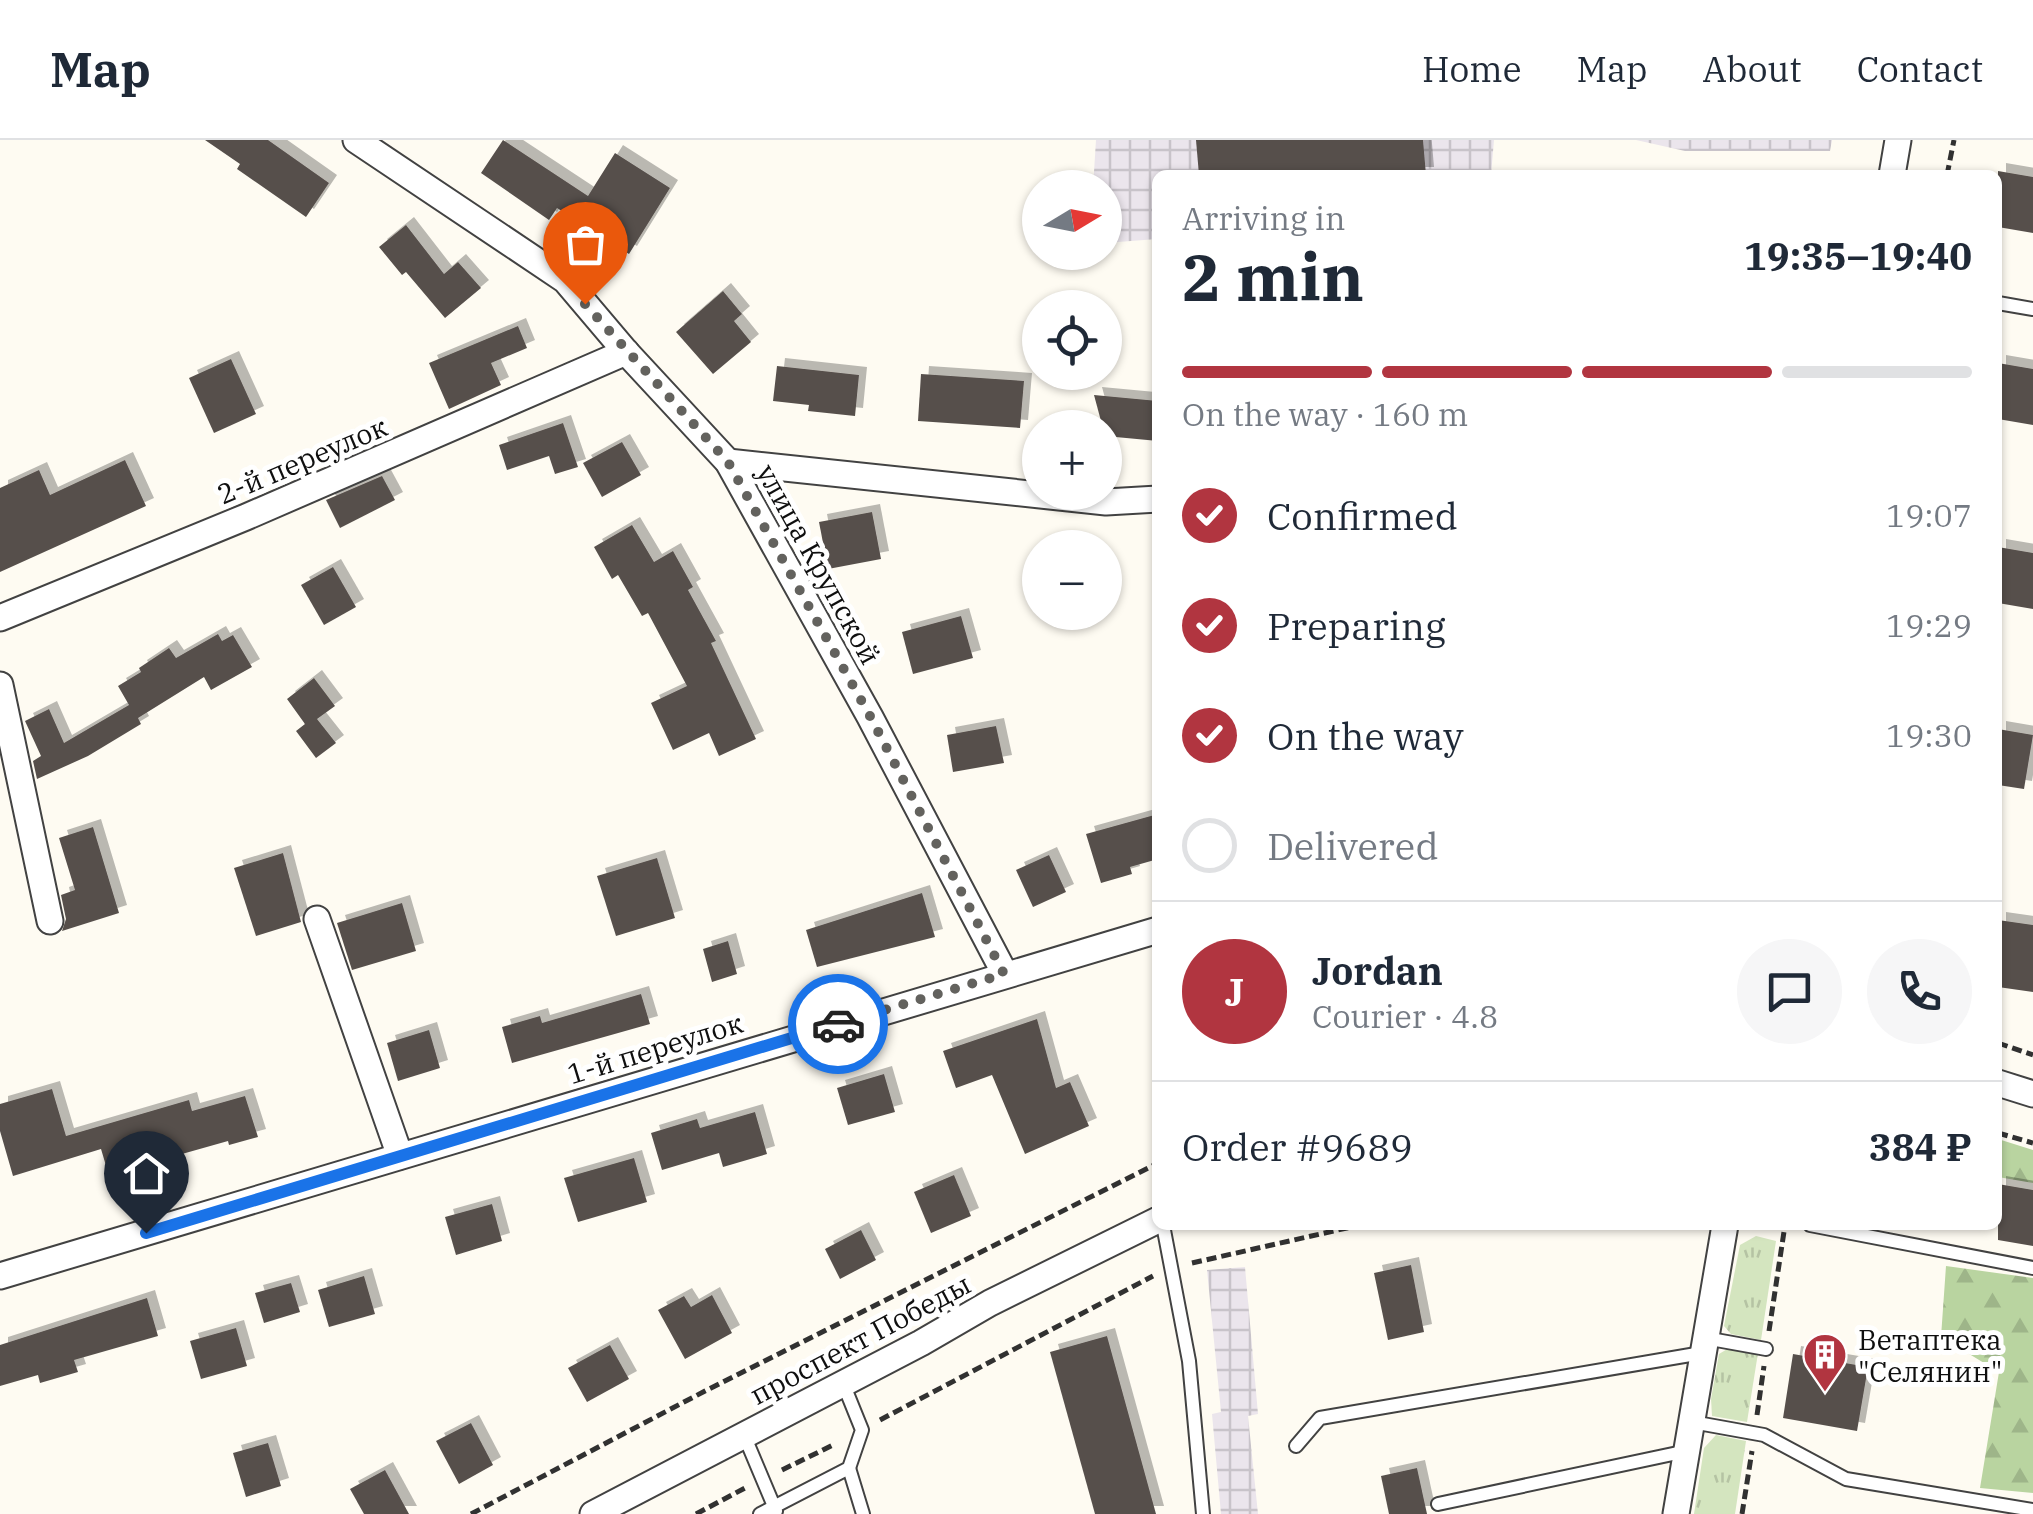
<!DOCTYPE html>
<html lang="en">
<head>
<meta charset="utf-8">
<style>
	body { margin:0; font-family:"IBM Plex Serif",serif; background:#f6f6f7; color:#1f2937; height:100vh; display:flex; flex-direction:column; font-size:38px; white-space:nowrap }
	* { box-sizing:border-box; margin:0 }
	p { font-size:32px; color:#747a83 }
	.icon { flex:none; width:55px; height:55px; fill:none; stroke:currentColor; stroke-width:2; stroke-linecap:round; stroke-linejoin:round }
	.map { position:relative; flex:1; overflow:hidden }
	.drawer { position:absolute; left:1152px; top:30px; width:850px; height:1060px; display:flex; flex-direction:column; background:#fff; border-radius:15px; box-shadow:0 2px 8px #0004 }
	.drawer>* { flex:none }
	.needle { width:65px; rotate:80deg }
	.fabs { position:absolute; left:1022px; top:30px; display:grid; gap:20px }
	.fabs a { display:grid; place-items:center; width:100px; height:100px; border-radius:50%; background:#fff; box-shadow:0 2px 8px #0004; font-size:50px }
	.pin { position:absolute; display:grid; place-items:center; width:85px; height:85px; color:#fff; margin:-102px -42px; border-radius:50% 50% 50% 0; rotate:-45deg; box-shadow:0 0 10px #0007 }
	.pin .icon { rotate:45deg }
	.courier { position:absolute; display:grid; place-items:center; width:100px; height:100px; margin:-50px; border:8px solid #1a73e8; border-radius:50%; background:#fff; color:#222; box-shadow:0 2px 12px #0007 }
	.summary em { font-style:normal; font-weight:700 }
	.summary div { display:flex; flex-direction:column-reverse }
	.summary { display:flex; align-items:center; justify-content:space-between; height:170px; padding:0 30px }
	h1 { font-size:65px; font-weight:700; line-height:75px }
	.bar { display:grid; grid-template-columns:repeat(4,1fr); gap:15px 10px; align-content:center; height:120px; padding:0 30px }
	.bar i { height:12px; border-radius:8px; background:#e0e1e3 }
	.bar .current { background:#b13540 }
	.bar p { grid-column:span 4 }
	.line { display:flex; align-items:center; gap:25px; padding:0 30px; border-top:2px solid #e0e1e3 }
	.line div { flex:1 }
	.round { display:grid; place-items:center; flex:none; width:105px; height:105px; border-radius:52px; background:#f6f6f7 }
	ol { padding:0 30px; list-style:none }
	li { display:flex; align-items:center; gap:30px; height:110px }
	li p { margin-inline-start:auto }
	li .icon { padding:10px; border-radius:50%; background:#b13540; color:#fff; stroke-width:4 }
	li:last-child { color:#747a83 }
	li i { width:55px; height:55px; border:5px solid #e0e1e3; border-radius:50% }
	header { display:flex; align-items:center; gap:60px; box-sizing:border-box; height:140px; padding:0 50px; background:#fff; border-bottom:2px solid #e0e1e3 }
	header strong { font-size:48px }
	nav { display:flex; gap:55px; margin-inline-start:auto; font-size:35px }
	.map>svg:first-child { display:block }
</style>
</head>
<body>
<header>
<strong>Map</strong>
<nav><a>Home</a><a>Map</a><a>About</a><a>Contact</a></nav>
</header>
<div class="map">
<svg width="2033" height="1374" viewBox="0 0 2033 1374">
	<defs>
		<pattern id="industrial-grid" width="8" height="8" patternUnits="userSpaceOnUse" patternTransform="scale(2.5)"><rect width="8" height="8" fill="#ebe5ec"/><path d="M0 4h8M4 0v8" fill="none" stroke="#c8c3c9"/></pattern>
		<pattern id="grass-tufts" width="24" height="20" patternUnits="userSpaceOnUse" patternTransform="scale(2.5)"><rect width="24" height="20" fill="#d4e5bf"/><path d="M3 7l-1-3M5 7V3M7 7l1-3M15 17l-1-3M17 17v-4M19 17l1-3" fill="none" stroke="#b5c3a3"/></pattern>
		<pattern id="forest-firs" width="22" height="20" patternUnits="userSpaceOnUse" patternTransform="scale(2.5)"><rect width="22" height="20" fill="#b9d4a0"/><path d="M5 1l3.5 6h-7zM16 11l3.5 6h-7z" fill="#9eb589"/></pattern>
		<filter id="shadow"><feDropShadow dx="8" dy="-8" stdDeviation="0" flood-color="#0004"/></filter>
	</defs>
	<rect width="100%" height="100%" fill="#fefbf2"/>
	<g fill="url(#industrial-grid)">
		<polygon points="1096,0 1494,0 1491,35 1158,35 1157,99 1105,103 1105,48 1093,48"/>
		<polygon points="1636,0 1832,0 1830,11 1685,11"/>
		<polygon points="1245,1127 1258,1274 1248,1276 1258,1374 1221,1374 1212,1274 1221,1272 1207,1130"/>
	</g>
	<g fill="url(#grass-tufts)">
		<polygon points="1756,1096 1776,1101 1761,1200 1731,1194 1724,1186 1740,1105"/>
		<polygon points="1729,1208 1758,1213 1747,1282 1712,1276 1711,1259 1719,1214"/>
		<polygon points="1716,1295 1746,1301 1735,1374 1694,1374 1704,1308"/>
	</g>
	<g fill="url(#forest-firs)">
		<polygon points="1998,999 2033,1010 2033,1043 1998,1037"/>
		<polygon points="1946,1126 2033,1138 2033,1353 1980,1348 1999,1232 1941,1197"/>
	</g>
	<g fill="#57504c" filter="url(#shadow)">
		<polygon points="205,0 268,0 329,43 306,77 237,29 240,24"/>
		<polygon points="503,0 588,56 615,13 670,48 629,114 557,68 549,80 481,33"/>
		<polygon points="1196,0 1423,0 1426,35 1199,35"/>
		<polygon points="1998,31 2033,37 2033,93 1998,87"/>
		<polygon points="406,85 444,134 458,122 481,148 445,178 406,132 402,135 379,107"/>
		<polygon points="723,151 742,174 734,181 751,202 713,234 676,192"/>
		<polygon points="518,186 527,208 491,223 501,245 449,269 429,223"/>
		<polygon points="231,219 256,274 214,293 189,238"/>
		<polygon points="1998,223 2033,229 2033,285 1998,279"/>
		<polygon points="777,226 859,235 855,276 808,271 809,265 773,261"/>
		<polygon points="921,234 1024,241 1020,288 918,281"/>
		<polygon points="1094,255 1158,261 1158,301 1105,296"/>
		<polygon points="563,283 578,327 555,334 549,316 507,330 499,305"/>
		<polygon points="622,302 641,335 602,357 583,323"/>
		<polygon points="125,320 146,366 0,432 0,348 39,330 50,355"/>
		<polygon points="382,336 395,360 340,388 326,360"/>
		<polygon points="872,372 881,419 828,429 819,382"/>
		<polygon points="632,385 654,422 673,411 693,447 688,450 716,501 711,503 756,599 719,616 709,593 673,610 651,563 687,546 648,473 642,476 618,435 612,439 594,407"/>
		<polygon points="1998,407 2033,413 2033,469 1998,463"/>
		<polygon points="333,427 356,467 324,485 301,445"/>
		<polygon points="961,476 973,518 913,534 902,492"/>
		<polygon points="218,494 222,501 233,495 252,527 211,550 204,537 138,578 141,584 88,616 37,639 33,621 41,616 25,581 49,569 64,603 129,565 118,546 141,532 139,528 169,508 176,518"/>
		<polygon points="314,538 335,566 317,579 336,603 316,618 296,591 305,584 287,559"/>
		<polygon points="996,586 1004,623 953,632 947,595"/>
		<polygon points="1998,589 2033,595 2024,649 1998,645"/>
		<polygon points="1158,674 1158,719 1130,727 1132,734 1101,743 1086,694"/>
		<polygon points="93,687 119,773 62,791 66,779 61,755 75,750 59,698"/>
		<polygon points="283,713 301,782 256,796 234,728"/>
		<polygon points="1049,715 1066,752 1033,767 1016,730"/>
		<polygon points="657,718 675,778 616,796 597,736"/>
		<polygon points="922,753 935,797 817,827 806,790"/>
		<polygon points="402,763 416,811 352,830 337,783"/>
		<polygon points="1998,780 2033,785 2033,852 1998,847"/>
		<polygon points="728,801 737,834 712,842 703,809"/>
		<polygon points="641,854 650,884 512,923 502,887 540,876 542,883"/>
		<polygon points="1037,879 1056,948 1070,942 1089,986 1025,1014 992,935 956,948 943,911"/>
		<polygon points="429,890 440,928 398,941 387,903"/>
		<polygon points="884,934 895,972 848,985 837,948"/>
		<polygon points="52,949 66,996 189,960 192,971 245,956 258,997 229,1005 228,1001 143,1025 144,1029 110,1039 101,1009 13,1036 0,991 0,964"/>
		<polygon points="755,972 767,1014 723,1027 719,1013 662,1030 651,993 697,979 700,988"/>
		<polygon points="634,1018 647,1062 578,1082 564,1038"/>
		<polygon points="954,1035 971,1076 931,1093 914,1052"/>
		<polygon points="1998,1044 2033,1050 2033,1106 1998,1100"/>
		<polygon points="492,1064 502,1101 456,1115 445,1077"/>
		<polygon points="861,1090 876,1120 840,1139 825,1109"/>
		<polygon points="1411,1125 1424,1192 1388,1200 1374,1133"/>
		<polygon points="364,1136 375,1174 329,1187 318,1150"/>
		<polygon points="291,1143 300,1172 264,1183 255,1153"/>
		<polygon points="712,1155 732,1193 685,1219 658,1170 684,1156 691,1167"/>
		<polygon points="147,1158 158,1196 74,1220 78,1232 40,1243 38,1235 0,1246 0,1205"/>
		<polygon points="236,1188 247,1226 201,1239 190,1201"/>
		<polygon points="1107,1196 1156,1374 1095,1374 1050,1212"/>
		<polygon points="610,1205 629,1239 587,1262 568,1228"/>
		<polygon points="1793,1214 1868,1227 1857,1291 1783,1278"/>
		<polygon points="471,1283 493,1325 459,1344 436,1301"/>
		<polygon points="268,1303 281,1346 246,1357 233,1313"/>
		<polygon points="1417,1328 1427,1374 1389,1374 1381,1336"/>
		<polygon points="385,1330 409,1374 364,1374 350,1349"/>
	</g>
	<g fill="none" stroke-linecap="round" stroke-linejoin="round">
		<defs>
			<g id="lane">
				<polyline points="1998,163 2033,169"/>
				<polyline points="1163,1085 1189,1221 1203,1374"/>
				<polyline points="1810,1085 2033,1128"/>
				<polyline points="1705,1198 1766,1209"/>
				<polyline points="1692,1282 1764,1295 1846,1339 2033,1370"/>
				<polyline points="744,1295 776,1371"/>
				<polyline points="1296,1306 1320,1278 1702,1213"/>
				<polyline points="849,1328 863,1374"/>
				<polyline points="1438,1364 1687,1311"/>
				<polyline points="760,1374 849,1328 862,1290 843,1243"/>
			</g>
			<g id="street">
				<polyline points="356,0 565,140 626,212 728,322 870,577 1005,834"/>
				<polyline points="1892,35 1898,0"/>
				<polyline points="728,322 1106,362 1158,359"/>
				<polyline points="0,478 246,377 626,212"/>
				<polyline points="0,545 50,781"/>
				<polyline points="317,779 400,1016"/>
				<polyline points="1998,943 2033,954"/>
				<polyline points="0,1136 1158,790"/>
				<polyline points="593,1374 921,1203 990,1163 1158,1080"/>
				<polyline points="1676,1374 1725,1085"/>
			</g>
		</defs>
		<use href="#lane" stroke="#424242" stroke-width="16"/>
		<use href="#street" stroke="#424242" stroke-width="29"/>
		<g stroke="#313131" stroke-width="5" stroke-dasharray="10 5" stroke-linecap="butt">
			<polyline points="1947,35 1954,0"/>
			<polyline points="1998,903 2033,915"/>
			<polyline points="1998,993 2033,1003"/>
			<polyline points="1192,1123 1360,1085"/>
			<polyline points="1769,1191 1785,1085"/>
			<polyline points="1757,1275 1764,1226"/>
			<polyline points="880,1280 1153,1136"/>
			<polyline points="782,1330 835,1304"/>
			<polyline points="471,1374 705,1251 1158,1023"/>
			<polyline points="696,1374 745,1348"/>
			<polyline points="1742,1374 1752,1311"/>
		</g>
		<use href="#lane" stroke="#fff" stroke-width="12"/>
		<use href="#street" stroke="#fff" stroke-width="25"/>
	</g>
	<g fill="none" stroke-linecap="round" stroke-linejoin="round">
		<polyline stroke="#63625e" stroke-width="10" stroke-dasharray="0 18" points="585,164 728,322 870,576 1004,834 838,884"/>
		<polyline stroke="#1a73e8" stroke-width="12" points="146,1093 838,884"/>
	</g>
	<defs>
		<symbol id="building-pin" viewBox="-11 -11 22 30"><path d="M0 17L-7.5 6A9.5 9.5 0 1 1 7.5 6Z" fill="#b13540" stroke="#fff"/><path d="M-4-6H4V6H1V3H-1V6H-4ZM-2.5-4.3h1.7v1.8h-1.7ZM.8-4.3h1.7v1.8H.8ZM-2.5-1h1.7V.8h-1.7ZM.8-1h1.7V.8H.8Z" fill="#fff"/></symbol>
	</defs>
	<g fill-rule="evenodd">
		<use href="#building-pin" x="1800" y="1190" width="50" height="68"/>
	</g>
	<g text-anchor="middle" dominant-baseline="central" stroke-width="10" stroke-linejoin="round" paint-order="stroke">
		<g font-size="28" fill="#0f0f0f" stroke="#fff">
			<text transform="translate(302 320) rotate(-23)">2-й переулок</text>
			<text transform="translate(819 424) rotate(61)">улица Крупской</text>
			<text transform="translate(655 908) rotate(-17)">1-й переулок</text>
			<text transform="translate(860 1199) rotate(-28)">проспект Победы</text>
		</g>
		<g font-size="28" fill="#0f0f0f" stroke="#fff" text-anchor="start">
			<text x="1858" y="1199">Ветаптека<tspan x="1858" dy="32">"Селянин"</tspan></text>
		</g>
	</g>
</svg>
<div class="fabs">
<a><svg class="needle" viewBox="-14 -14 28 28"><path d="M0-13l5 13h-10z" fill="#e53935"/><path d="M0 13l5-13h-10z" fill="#747a83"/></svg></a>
<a><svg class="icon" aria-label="locate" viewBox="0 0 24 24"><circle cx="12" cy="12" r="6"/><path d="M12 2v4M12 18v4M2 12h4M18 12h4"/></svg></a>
<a>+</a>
<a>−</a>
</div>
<div class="pin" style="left:585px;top:164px;background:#ea580c"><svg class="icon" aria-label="bag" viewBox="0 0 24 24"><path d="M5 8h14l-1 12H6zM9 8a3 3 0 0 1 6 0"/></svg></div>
<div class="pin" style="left:146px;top:1093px;background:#1f2937"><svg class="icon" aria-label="home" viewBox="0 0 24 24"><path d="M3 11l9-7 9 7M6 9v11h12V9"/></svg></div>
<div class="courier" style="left:838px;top:884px"><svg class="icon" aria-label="car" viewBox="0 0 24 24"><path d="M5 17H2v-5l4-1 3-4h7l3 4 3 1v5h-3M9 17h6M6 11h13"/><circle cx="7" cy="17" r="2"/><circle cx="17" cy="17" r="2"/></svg></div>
<section class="drawer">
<div class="summary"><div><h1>2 min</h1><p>Arriving in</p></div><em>19:35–19:40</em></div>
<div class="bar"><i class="current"></i><i class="current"></i><i class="current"></i><i></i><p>On the way · 160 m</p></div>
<ol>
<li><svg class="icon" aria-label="check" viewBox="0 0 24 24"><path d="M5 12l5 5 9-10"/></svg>Confirmed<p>19:07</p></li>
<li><svg class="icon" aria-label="check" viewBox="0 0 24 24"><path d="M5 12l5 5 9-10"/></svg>Preparing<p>19:29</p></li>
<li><svg class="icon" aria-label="check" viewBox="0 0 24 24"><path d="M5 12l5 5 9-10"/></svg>On the way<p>19:30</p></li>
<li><i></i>Delivered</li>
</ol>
<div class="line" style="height:180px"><b class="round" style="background:#b13540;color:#fff">J</b><div><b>Jordan</b><p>Courier · 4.8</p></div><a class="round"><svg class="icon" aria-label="chat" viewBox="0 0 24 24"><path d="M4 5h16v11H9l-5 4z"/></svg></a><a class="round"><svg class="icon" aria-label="phone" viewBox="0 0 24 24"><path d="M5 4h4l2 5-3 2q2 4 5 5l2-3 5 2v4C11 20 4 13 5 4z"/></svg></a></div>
<div class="line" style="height:130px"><div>Order #9689</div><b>384 ₽</b></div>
</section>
</div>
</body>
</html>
